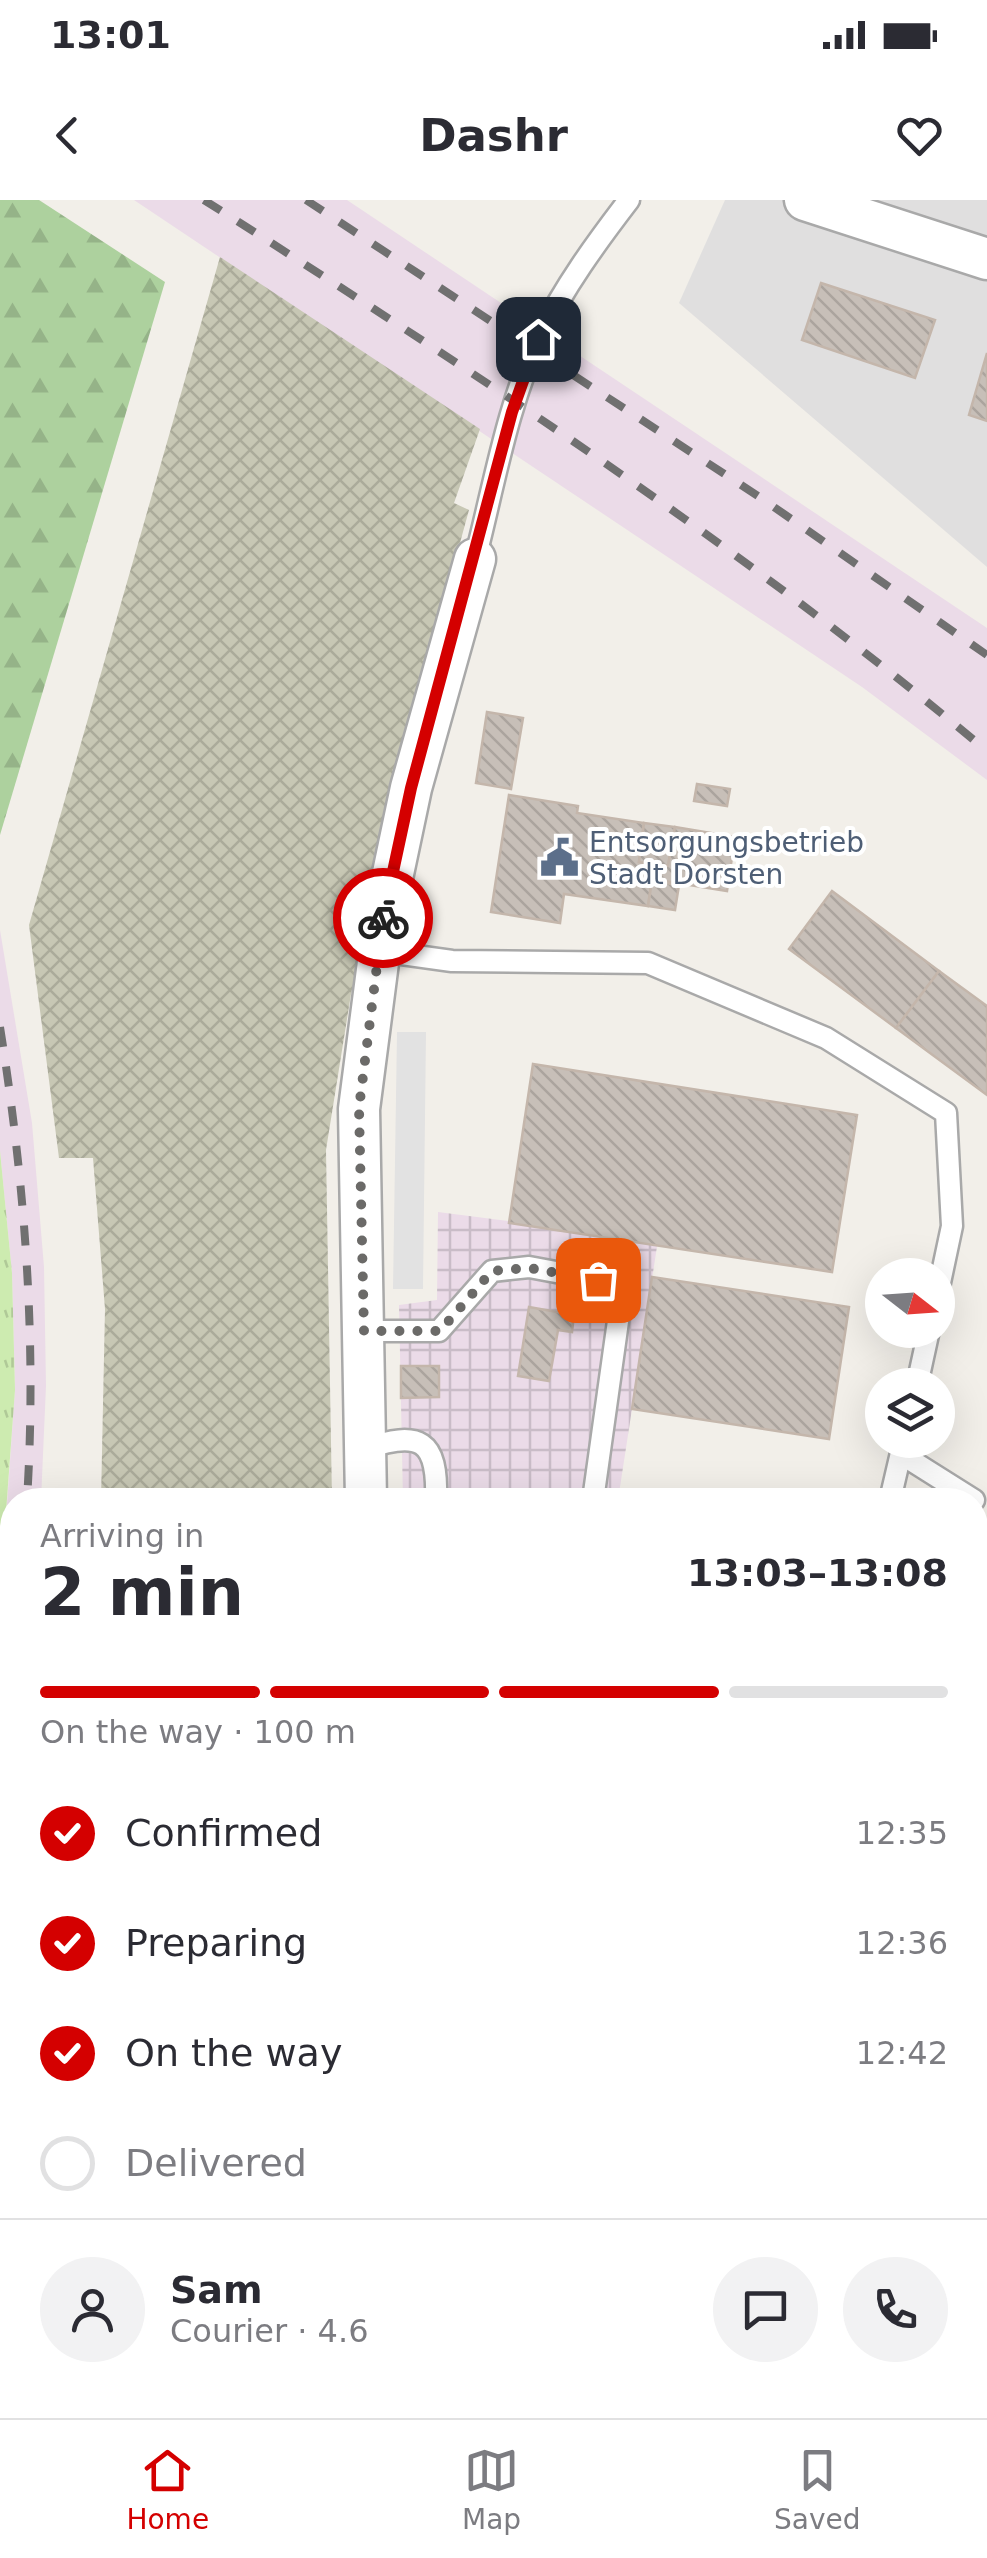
<!DOCTYPE html>
<html lang="en">
<head>
<meta charset="utf-8">
<style>
	body { margin:0; font-family:"DejaVu Sans",sans-serif; background:#f2f2f3; color:#2b2b33; height:100vh; display:flex; flex-direction:column; font-size:38px; white-space:nowrap }
	* { box-sizing:border-box; margin:0 }
	p { font-size:32px; color:#7c7c81 }
	.icon { flex:none; width:55px; height:55px; fill:none; stroke:currentColor; stroke-width:2; stroke-linecap:round; stroke-linejoin:round }
	.map { position:relative; flex:1; overflow:hidden }
	.sheet { position:absolute; left:0px; top:1288px; width:988px; height:932px; display:flex; flex-direction:column; background:#fff; border-radius:40px 40px 0 0; box-shadow:0 10px 40px #0002 }
	.sheet>* { flex:none }
	.needle { width:65px; rotate:107deg }
	.fabs { position:absolute; left:865px; top:1058px; display:grid; gap:20px }
	.fabs a { display:grid; place-items:center; width:90px; height:90px; border-radius:50%; background:#fff; box-shadow:0 10px 40px #0002; font-size:50px }
	.pin { position:absolute; display:grid; place-items:center; width:85px; height:85px; color:#fff; margin:-42px; border-radius:20px; box-shadow:0 5px 15px #0006 }
	.courier { position:absolute; display:grid; place-items:center; width:100px; height:100px; margin:-50px; border:8px solid #d40000; border-radius:50%; background:#fff; color:#222; box-shadow:0 2px 12px #0007 }
	.headline em { font-style:normal; font-weight:800 }
	.headline div { display:flex; flex-direction:column-reverse }
	.headline { display:flex; align-items:center; justify-content:space-between; height:170px; padding:0 40px }
	h1 { font-size:65px; font-weight:800; line-height:75px }
	.bar { display:grid; grid-template-columns:repeat(4,1fr); gap:15px 10px; align-content:center; height:120px; padding:0 40px }
	.bar i { height:12px; border-radius:8px; background:#e1e1e2 }
	.bar .selected { background:#d40000 }
	.bar p { grid-column:span 4 }
	.line { display:flex; align-items:center; gap:25px; padding:0 40px; border-top:2px solid #e1e1e2 }
	.line div { flex:1 }
	.round { display:grid; place-items:center; flex:none; width:105px; height:105px; border-radius:52px; background:#f2f2f3 }
	ol { padding:0 40px; list-style:none }
	li { display:flex; align-items:center; gap:30px; height:110px }
	li p { margin-inline-start:auto }
	li .icon { padding:10px; border-radius:50%; background:#d40000; color:#fff; stroke-width:4 }
	li:last-child { color:#7c7c81 }
	li i { width:55px; height:55px; border:5px solid #e1e1e2; border-radius:50% }
	.status { display:flex; justify-content:space-between; align-items:center; height:70px; padding:0 50px; background:#fff; direction:ltr }
	.status svg { height:28px; fill:currentColor }
	header { display:flex; justify-content:space-between; align-items:center; height:130px; padding:0 40px; background:#fff; font-size:45px; font-weight:800 }
	.dock { display:flex; justify-content:space-around; align-items:center; height:140px; border-top:2px solid #e1e1e2; background:#fff; font-size:28px; color:#7c7c81 }
	.dock a { display:grid; justify-items:center; gap:5px }
	.dock .selected { color:#d40000 }
	.map>svg:first-child { display:block }
</style>
</head>
<body>
<div class="status"><b>13:01</b><svg viewBox="0 0 49 12"><path d="M0 12V9h3v3zM5 12V6h3v6zM10 12V3h3v9zM15 12V0h3v12zM26 1h20v11H26zM47 4h2v5h-2z"/></svg></div>
<header><svg class="icon" aria-label="back" viewBox="0 0 24 24"><path d="M15 5l-7 7 7 7"/></svg>Dashr<svg class="icon" aria-label="heart" viewBox="0 0 24 24"><path d="M12 20l-8-8c-3-5 5-10 8-4 3-6 11-1 8 4z"/></svg></header>
<div class="map">
<svg width="987" height="2218" viewBox="0 0 987 2218">
	<defs>
		<pattern id="industrial-grid" width="8" height="8" patternUnits="userSpaceOnUse" patternTransform="scale(2.5)"><rect width="8" height="8" fill="#ebdbe8"/><path d="M0 4h8M4 0v8" fill="none" stroke="#c9bcc7"/></pattern>
		<pattern id="construction-cross-hatch" width="8" height="8" patternUnits="userSpaceOnUse" patternTransform="scale(2.5)"><rect width="8" height="8" fill="#c7c7b4"/><path d="M0 0l8 8M0 8l8-8" fill="none" stroke="#abab9a"/></pattern>
		<pattern id="grass-tufts" width="24" height="20" patternUnits="userSpaceOnUse" patternTransform="scale(2.5)"><rect width="24" height="20" fill="#cdebb0"/><path d="M3 7l-1-3M5 7V3M7 7l1-3M15 17l-1-3M17 17v-4M19 17l1-3" fill="none" stroke="#b0c997"/></pattern>
		<pattern id="forest-firs" width="22" height="20" patternUnits="userSpaceOnUse" patternTransform="scale(2.5)"><rect width="22" height="20" fill="#add19e"/><path d="M5 1l3.5 6h-7zM16 11l3.5 6h-7z" fill="#95b388"/></pattern>
		<pattern id="building-back-hatch" width="6" height="6" patternUnits="userSpaceOnUse" patternTransform="scale(2.5)"><rect width="6" height="6" fill="#c7bfb8"/><path d="M-1 5l2 2M0 0l6 6M5-1l2 2" fill="none" stroke="#aba49e"/></pattern>
	</defs>
	<rect width="100%" height="100%" fill="#f2efe9"/>
	<polygon fill="#e0dfdf" points="725,0 987,0 987,367 679,103"/>
	<g fill="url(#industrial-grid)">
		<polygon points="438,1012 658,1040 618,1300 403,1300 399,1105 437,1100"/>
		<polygon points="975,1848 987,1855 987,2218 422,2218 422,2208 975,2208"/>
	</g>
	<g fill="#ebdbe8">
		<polygon points="134,0 347,0 987,428 987,580 862,487"/>
		<polygon points="0,730 32,923 44,1067 46,1186 41,1300 12,1300 12,2116 0,2011 0,1406 15,1189 12,1073 0,951"/>
	</g>
	<polygon fill="url(#construction-cross-hatch)" points="220,57 480,229 454,303 469,310 415,507 351,794 326,950 332,1300 101,1300 105,1109 93,958 59,958 29,725"/>
	<g fill="url(#grass-tufts)">
		<polygon points="0,951 12,1073 15,1190 0,1393"/>
		<polygon points="0,2090 12,2208 17,2218 0,2218"/>
	</g>
	<polygon fill="url(#forest-firs)" points="0,0 39,0 165,82 0,635"/>
	<polygon fill="#e2e2e2" points="397,832 426,832 423,1089 393,1089"/>
	<g fill="url(#building-back-hatch)" stroke="#c4b6ab" stroke-width="2.5">
		<polygon points="821,83 935,120 915,178 802,140"/>
		<polygon points="987,153 987,221 969,215"/>
		<polygon points="487,512 523,518 511,589 476,583"/>
		<polygon points="697,584 730,589 727,606 694,601"/>
		<polygon points="509,595 578,606 577,613 644,623 639,662 654,665 648,706 564,694 560,723 491,712"/>
		<polygon points="644,623 675,627 668,666 639,662"/>
		<polygon points="675,627 735,637 727,691 652,679 654,665 668,666"/>
		<polygon points="652,681 679,685 675,710 648,706"/>
		<polygon points="832,691 939,771 896,828 789,749"/>
		<polygon points="939,771 987,806 987,895 896,828"/>
		<polygon points="533,864 857,915 832,1072 509,1023"/>
		<polygon points="652,1077 849,1107 829,1239 632,1209"/>
		<polygon points="529,1107 574,1115 572,1132 558,1130 549,1181 518,1176"/>
		<polygon points="401,1166 439,1166 439,1197 401,1198"/>
		<polygon points="975,2185 987,2191 987,2218 941,2218 946,2208 975,2208"/>
		<rect x="213" y="2208" width="37" height="10"/>
		<rect x="322" y="2208" width="33" height="10"/>
		<rect x="488" y="2208" width="102" height="10"/>
		<polygon points="800,2208 875,2208 870,2218 807,2218"/>
	</g>
	<g fill="none" stroke-linecap="round" stroke-linejoin="round">
		<defs>
			<g id="lane">
				<path d="M475,359C494,286 507,205 540,136C564,87 596,43 629,0"/>
				<polyline points="380,751 452,761 648,763 826,838 946,913 952,1026 938,1092"/>
				<polyline points="363,1131 439,1131 492,1071 529,1067 599,1080 619,1114 593,1300"/>
				<polyline points="917,1185 929,1130"/>
				<path d="M364,1249C420,1230 438,1239 436,1300"/>
				<polyline points="901,1254 974,1300"/>
				<polyline points="890,1300 904,1240"/>
			</g>
			<g id="street">
				<polyline points="805,0 987,59"/>
				<polyline points="366,1300 359,909 384,716 411,588 475,359"/>
				<polyline points="393,2208 393,2218"/>
			</g>
		</defs>
		<use href="#lane" stroke="#a9a9a9" stroke-width="25"/>
		<use href="#street" stroke="#a9a9a9" stroke-width="45"/>
		<use href="#lane" stroke="#fff" stroke-width="20"/>
		<use href="#street" stroke="#fff" stroke-width="40"/>
		<g stroke="#707070" stroke-width="8" stroke-dasharray="20 20" stroke-linecap="butt">
			<path d="M204,0C473,171 742,346 987,551"/>
			<polyline points="306,0 761,298 987,455"/>
			<path d="M0,827C25,984 37,1141 27,1300"/>
			<polyline points="0,1646 12,1486"/>
			<polyline points="0,1868 12,1996"/>
			<polyline points="42,2208 43,2218"/>
		</g>
	</g>
	<g fill="none" stroke-linecap="round" stroke-linejoin="round">
		<polyline stroke="#6b6a68" stroke-width="10" stroke-dasharray="0 18" points="383,718 359,908 364,1131 440,1131 492,1071 529,1068 598,1080"/>
		<polyline stroke="#d40000" stroke-width="12" points="383,718 411,588 512,212 538,139"/>
	</g>
	<defs>
		<symbol id="civic-bare" viewBox="-9 -9 18 18"><path d="M-.6-6.5H3V-4.5H.6V-3L4-1V1h2V6H-6V1h2V-1L-.6-3ZM-1.2 2.5V6h2.4V2.5Z" fill="#5c6f8a" stroke="#fff" stroke-width="2.5" paint-order="stroke"/></symbol>
	</defs>
	<g fill-rule="evenodd">
		<use href="#civic-bare" x="532" y="630" width="55" height="55"/>
	</g>
	<g text-anchor="middle" dominant-baseline="central" stroke-width="8" stroke-linejoin="round" paint-order="stroke">
		<g font-size="28" fill="#4e5e75" stroke="#fff" text-anchor="start">
			<text x="589" y="642">Entsorgungsbetrieb<tspan x="589" dy="32">Stadt Dorsten</tspan></text>
		</g>
	</g>
</svg>
<div class="fabs">
<a><svg class="needle" viewBox="-14 -14 28 28"><path d="M0-13l5 13h-10z" fill="#e53935"/><path d="M0 13l5-13h-10z" fill="#7c7c81"/></svg></a>
<a><svg class="icon" aria-label="layers" viewBox="0 0 24 24"><path d="M12 4l9 5-9 5-9-5zM3 14l9 5 9-5"/></svg></a>
</div>
<div class="pin" style="left:598px;top:1080px;background:#ea580c"><svg class="icon" aria-label="bag" viewBox="0 0 24 24"><path d="M5 8h14l-1 12H6zM9 8a3 3 0 0 1 6 0"/></svg></div>
<div class="pin" style="left:538px;top:139px;background:#1f2937"><svg class="icon" aria-label="home" viewBox="0 0 24 24"><path d="M3 11l9-7 9 7M6 9v11h12V9"/></svg></div>
<div class="courier" style="left:383px;top:718px"><svg class="icon" aria-label="bike" viewBox="0 0 24 24"><circle cx="6" cy="16" r="4"/><circle cx="18" cy="16" r="4"/><path d="M6 16l4-8h5l3 8M10 8l3 8H6M13 5h3"/></svg></div>
<section class="sheet">
<div class="headline"><div><h1>2 min</h1><p>Arriving in</p></div><em>13:03–13:08</em></div>
<div class="bar"><i class="selected"></i><i class="selected"></i><i class="selected"></i><i></i><p>On the way · 100 m</p></div>
<ol>
<li><svg class="icon" aria-label="check" viewBox="0 0 24 24"><path d="M5 12l5 5 9-10"/></svg>Confirmed<p>12:35</p></li>
<li><svg class="icon" aria-label="check" viewBox="0 0 24 24"><path d="M5 12l5 5 9-10"/></svg>Preparing<p>12:36</p></li>
<li><svg class="icon" aria-label="check" viewBox="0 0 24 24"><path d="M5 12l5 5 9-10"/></svg>On the way<p>12:42</p></li>
<li><i></i>Delivered</li>
</ol>
<div class="line" style="height:180px"><a class="round"><svg class="icon" aria-label="person" viewBox="0 0 24 24"><circle cx="12" cy="8" r="4"/><path d="M4 21q1-7 8-7t8 7"/></svg></a><div><b>Sam</b><p>Courier · 4.6</p></div><a class="round"><svg class="icon" aria-label="chat" viewBox="0 0 24 24"><path d="M4 5h16v11H9l-5 4z"/></svg></a><a class="round"><svg class="icon" aria-label="phone" viewBox="0 0 24 24"><path d="M5 4h4l2 5-3 2q2 4 5 5l2-3 5 2v4C11 20 4 13 5 4z"/></svg></a></div>
</section>
</div>
<nav class="dock">
<a class="selected"><svg class="icon" aria-label="home" viewBox="0 0 24 24"><path d="M3 11l9-7 9 7M6 9v11h12V9"/></svg>Home</a>
<a><svg class="icon" aria-label="map" viewBox="0 0 24 24"><path d="M3 6l6-2 6 2 6-2v14l-6 2-6-2-6 2zM9 4v14M15 6v14"/></svg>Map</a>
<a><svg class="icon" aria-label="saved" viewBox="0 0 24 24"><path d="M7 4h10v16l-5-4-5 4z"/></svg>Saved</a>
</nav>
</body>
</html>
